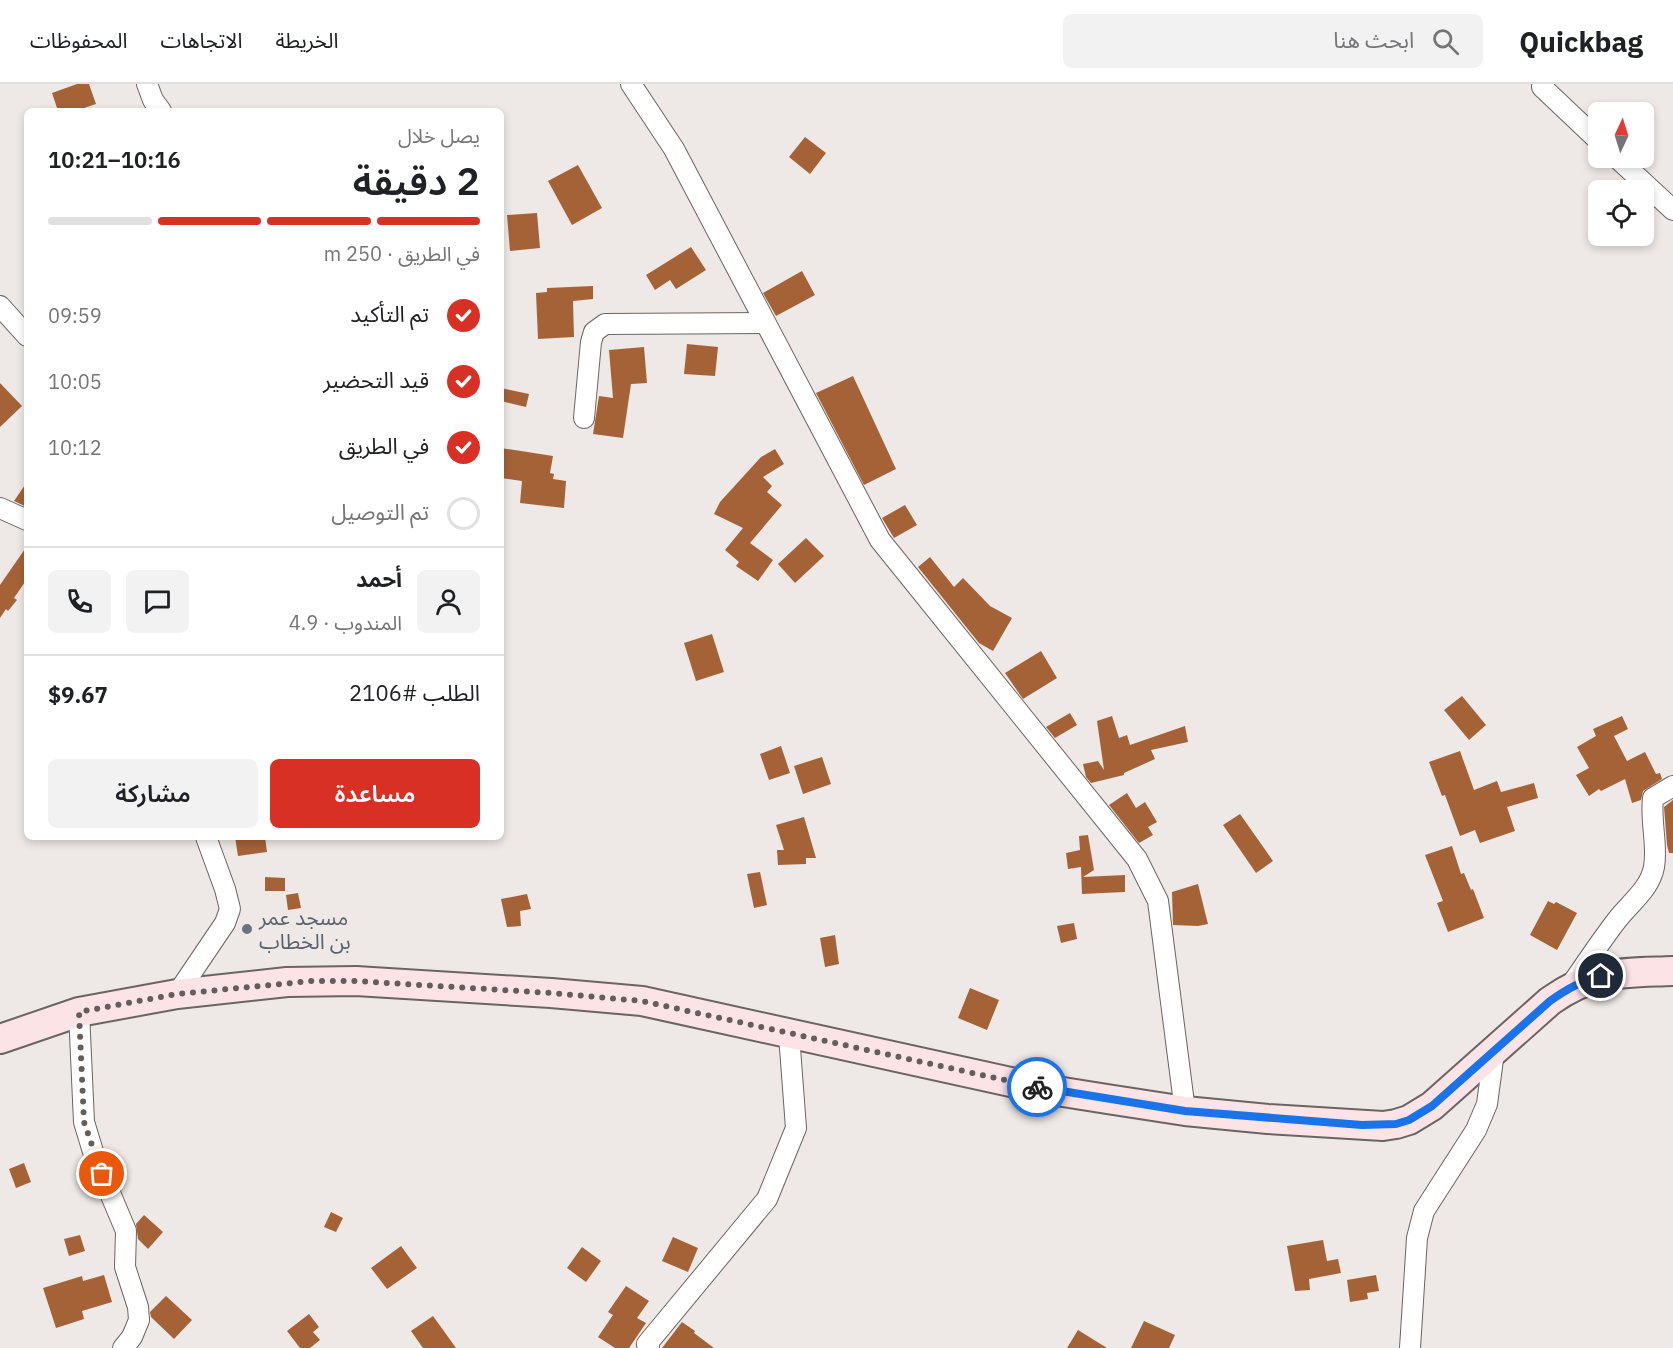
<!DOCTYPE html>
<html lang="ar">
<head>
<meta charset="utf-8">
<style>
	body { margin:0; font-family:"IBM Plex Sans","Noto Sans Arabic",sans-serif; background:#f2f2f2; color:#202124; direction:rtl; height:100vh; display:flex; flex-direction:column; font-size:22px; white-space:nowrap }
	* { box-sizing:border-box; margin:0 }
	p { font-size:20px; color:#757577 }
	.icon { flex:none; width:33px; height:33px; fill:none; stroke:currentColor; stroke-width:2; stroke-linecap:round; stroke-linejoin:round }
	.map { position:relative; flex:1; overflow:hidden; direction:ltr }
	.drawer { position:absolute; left:24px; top:24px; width:480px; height:732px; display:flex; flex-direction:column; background:#fff; border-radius:9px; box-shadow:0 3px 9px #0003; direction:rtl }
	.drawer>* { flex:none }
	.needle { width:39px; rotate:4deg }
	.controls { position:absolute; left:1588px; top:18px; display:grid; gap:12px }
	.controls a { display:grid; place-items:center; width:66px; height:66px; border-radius:9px; background:#fff; box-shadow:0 3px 9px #0003; font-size:30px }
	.pin { position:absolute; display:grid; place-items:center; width:51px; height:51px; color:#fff; margin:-26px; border:3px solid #fff; border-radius:50%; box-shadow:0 2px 6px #0007 }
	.courier { position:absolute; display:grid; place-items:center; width:60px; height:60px; margin:-30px; border:4px solid #1a73e8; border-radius:50%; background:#fff; color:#222; box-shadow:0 2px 8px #0007 }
	.headline em { font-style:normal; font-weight:600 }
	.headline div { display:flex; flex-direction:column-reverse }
	.headline { display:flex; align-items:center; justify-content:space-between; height:102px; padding:0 24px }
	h1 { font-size:39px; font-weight:600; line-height:45px }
	.bar { display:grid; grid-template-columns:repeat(4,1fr); gap:9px 6px; align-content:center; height:72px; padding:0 24px }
	.bar i { height:8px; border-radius:4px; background:#e0e0e0 }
	.bar .active { background:#d93025 }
	.bar p { grid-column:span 4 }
	.line { display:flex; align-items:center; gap:15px; padding:0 24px; border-top:2px solid #e0e0e0 }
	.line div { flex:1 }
	.round { display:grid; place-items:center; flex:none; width:63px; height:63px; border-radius:9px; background:#f2f2f2 }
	ol { padding:0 24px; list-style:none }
	li { display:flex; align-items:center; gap:18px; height:66px }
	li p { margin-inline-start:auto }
	li .icon { padding:6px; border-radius:50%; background:#d93025; color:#fff; stroke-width:4 }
	li:last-child { color:#757577 }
	li i { width:33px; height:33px; border:3px solid #e0e0e0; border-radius:50% }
	.cta { display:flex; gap:12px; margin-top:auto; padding:12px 24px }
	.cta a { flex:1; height:69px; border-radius:9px; background:#d93025; color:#fff; font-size:24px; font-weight:600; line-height:69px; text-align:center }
	.cta a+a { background:#f2f2f2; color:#202124 }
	header { display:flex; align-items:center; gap:36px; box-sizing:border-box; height:84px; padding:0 30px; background:#fff; border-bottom:2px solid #e0e0e0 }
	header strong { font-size:28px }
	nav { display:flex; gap:33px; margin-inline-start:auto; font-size:21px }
	.search { width:420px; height:54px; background:#f2f2f2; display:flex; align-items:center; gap:15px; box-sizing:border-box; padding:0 21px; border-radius:9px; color:#757577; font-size:22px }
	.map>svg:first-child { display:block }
</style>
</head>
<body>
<header>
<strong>Quickbag</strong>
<div class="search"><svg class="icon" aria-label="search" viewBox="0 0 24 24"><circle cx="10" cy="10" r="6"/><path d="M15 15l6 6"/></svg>ابحث هنا</div>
<nav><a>الخريطة</a><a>الاتجاهات</a><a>المحفوظات</a></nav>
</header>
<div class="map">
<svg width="1673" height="1264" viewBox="0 0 1673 1264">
	<rect width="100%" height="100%" fill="#eee9e6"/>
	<g fill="#a56237">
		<polygon points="77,0 89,0 96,20 75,27 58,27 52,9"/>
		<polygon points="805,53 826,69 810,90 789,73"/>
		<polygon points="578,81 602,124 572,141 548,97"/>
		<polygon points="537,129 540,164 510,167 507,131"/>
		<polygon points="691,163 706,186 676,205 670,196 655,206 646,191"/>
		<polygon points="802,187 815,211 776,232 763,209"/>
		<polygon points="593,202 593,215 573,217 574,253 538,255 536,209 547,208 547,204"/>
		<polygon points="687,260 718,263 715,292 684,290"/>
		<polygon points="644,263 647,299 631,300 623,354 593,350 599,312 613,314 609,266"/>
		<polygon points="853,292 896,385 864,401 816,309"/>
		<polygon points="0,299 22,322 0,343"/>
		<polygon points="501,304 529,310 526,323 501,317"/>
		<polygon points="501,364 553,372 550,389 554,390 553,395 566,397 564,424 520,419 522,397 501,394"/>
		<polygon points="775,365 784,380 763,393 772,402 767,408 782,421 750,459 773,476 758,497 736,482 739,478 725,466 743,444 714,430 720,418 761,373"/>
		<polygon points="27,398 27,423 14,417"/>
		<polygon points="905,421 917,441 894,454 882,434"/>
		<polygon points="806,454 824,472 795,499 778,480"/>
		<polygon points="27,462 27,495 14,514 17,516 8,527 6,525 0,534 0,501"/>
		<polygon points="930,473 954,503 963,494 990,522 1012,534 993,567 979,559 918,483"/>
		<polygon points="712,550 724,588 696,597 684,559"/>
		<polygon points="1041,567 1057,594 1023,615 1005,589"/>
		<polygon points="1462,612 1486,641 1469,656 1444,626"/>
		<polygon points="1070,629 1077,641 1055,654 1046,643"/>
		<polygon points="1112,632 1119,654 1127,651 1130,661 1185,642 1188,658 1151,666 1155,675 1124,689 1124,691 1091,699 1086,693 1083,680 1098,677 1104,686 1097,637"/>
		<polygon points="1622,632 1628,645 1614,652 1627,677 1645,668 1656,690 1660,689 1662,695 1643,707 1641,716 1632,719 1625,695 1601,707 1599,705 1589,712 1576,691 1589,684 1577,663 1596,652 1593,645"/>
		<polygon points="781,662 790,689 769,696 760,670"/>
		<polygon points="1460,667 1474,706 1497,697 1501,708 1534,699 1538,714 1507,723 1515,747 1480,759 1475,746 1460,752 1445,711 1442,712 1429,678"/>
		<polygon points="822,673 831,700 803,710 794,682"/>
		<polygon points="1127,709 1136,724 1145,718 1157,738 1148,743 1153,751 1139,759 1109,721"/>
		<polygon points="1673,716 1673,769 1669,769 1667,761 1664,723"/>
		<polygon points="1240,730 1273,777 1256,789 1223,741"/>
		<polygon points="804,733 816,774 806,774 806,780 778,781 777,766 784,766 776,741"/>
		<polygon points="1088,751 1094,786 1083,793 1125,791 1125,808 1082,810 1081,783 1068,785 1066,769 1080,766 1079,752"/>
		<polygon points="235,753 265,753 267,768 238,772"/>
		<polygon points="1452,762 1461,790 1464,789 1471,806 1473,805 1484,834 1448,848 1437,819 1443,817 1425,771"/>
		<polygon points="760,788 767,821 754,824 747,790"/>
		<polygon points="265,793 285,794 285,807 265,807"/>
		<polygon points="1198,800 1208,840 1198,842 1173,841 1172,808"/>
		<polygon points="298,809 301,824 288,826 286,811"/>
		<polygon points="527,810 531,825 520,827 521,842 507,843 501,815"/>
		<polygon points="1548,817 1554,820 1556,818 1577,829 1557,866 1530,851"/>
		<polygon points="1074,839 1077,855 1061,859 1057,842"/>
		<polygon points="835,851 839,880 825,883 820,854"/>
		<polygon points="970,904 999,916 987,946 958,934"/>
		<polygon points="24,1079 31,1098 16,1104 9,1085"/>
		<polygon points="331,1128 343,1134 336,1148 324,1143"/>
		<polygon points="144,1131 163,1148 148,1165 138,1155 136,1140"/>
		<polygon points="80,1151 85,1167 69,1172 64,1155"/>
		<polygon points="673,1153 698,1164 688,1188 662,1177"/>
		<polygon points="1323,1156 1327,1177 1338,1175 1341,1189 1309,1195 1310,1206 1295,1207 1287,1162"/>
		<polygon points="401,1162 417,1184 387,1205 371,1184"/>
		<polygon points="582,1163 601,1177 586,1198 567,1184"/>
		<polygon points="104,1191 112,1218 82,1227 84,1235 56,1244 43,1204 82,1192 83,1197"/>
		<polygon points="1376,1191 1379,1207 1367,1209 1368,1215 1350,1218 1347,1196"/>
		<polygon points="626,1202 649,1217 637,1234 646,1239 629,1264 615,1264 598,1253 613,1231 608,1228"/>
		<polygon points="166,1212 192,1236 174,1255 151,1233 150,1228"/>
		<polygon points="309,1230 319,1243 313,1248 320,1256 310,1264 300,1264 287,1247"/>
		<polygon points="433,1232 456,1264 423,1264 411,1247"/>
		<polygon points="1144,1237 1175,1251 1169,1264 1131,1264"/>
		<polygon points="682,1238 695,1247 694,1249 714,1264 662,1264"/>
		<polygon points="1078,1246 1107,1264 1067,1264"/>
	</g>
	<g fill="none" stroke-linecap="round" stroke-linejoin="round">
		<defs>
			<g id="street">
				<polyline points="147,0 153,16 161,27"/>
				<polyline points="631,0 674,65 880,456 1137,775 1158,817 1185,1027"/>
				<polyline points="1542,3 1599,57"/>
				<polyline points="1617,74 1673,126"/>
				<polyline points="0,222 27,252"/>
				<polyline points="584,334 591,258 594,248 605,240 765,239"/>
				<polyline points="0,424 27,436"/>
				<path d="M1569,904C1585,881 1600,858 1617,836C1630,819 1650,805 1654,783C1658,761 1650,737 1653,714L1673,702"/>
				<polyline points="177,910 225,839 230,825 225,805 206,753"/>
				<polyline points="79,928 84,1038 94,1071 126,1147 125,1183 138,1223 139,1236 132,1253 123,1264"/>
				<polyline points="649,1264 647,1260 767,1115 796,1044 789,951"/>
				<polyline points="1410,1264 1417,1154 1424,1127 1476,1046 1487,1020 1494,968"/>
			</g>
			<path id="secondary" d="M0,955L79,928L177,910L287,898L356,897L551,909L642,917L1038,1004L1107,1015L1185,1027L1268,1035L1383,1042L1396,1040L1409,1036L1432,1022L1550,917C1594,886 1622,889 1673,887"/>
		</defs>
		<use href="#street" stroke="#696562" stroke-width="22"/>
		<use href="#secondary" stroke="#696562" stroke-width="32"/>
		<use href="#street" stroke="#fff" stroke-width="20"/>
		<use href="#secondary" stroke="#fbe3e6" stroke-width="28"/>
	</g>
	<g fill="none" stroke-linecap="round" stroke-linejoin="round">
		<polyline stroke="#615e5c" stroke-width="6" stroke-dasharray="0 10.8" points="102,1090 84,1038 79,928 177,910 312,897 356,897 551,909 642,917 1037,1003"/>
		<path stroke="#1a73e8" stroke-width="8" d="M1037,1003L1185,1027L1362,1041L1396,1040L1409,1036L1432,1022L1550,917C1567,905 1581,897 1601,892"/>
	</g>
	<circle fill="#6b7280" stroke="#eee9e6" stroke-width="2" cx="247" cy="845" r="6"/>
	<g text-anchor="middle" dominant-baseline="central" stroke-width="4.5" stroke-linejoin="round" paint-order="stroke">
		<g font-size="21" fill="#5b616d" stroke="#eee9e6" text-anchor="start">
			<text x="259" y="833">مسجد عمر<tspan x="259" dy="24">بن الخطاب</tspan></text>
		</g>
	</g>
</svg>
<div class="controls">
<a><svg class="needle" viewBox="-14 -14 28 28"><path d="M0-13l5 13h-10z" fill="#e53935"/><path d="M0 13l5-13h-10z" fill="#757577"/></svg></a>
<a><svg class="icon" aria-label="locate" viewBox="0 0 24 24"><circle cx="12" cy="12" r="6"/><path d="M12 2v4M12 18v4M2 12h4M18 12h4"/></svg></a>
</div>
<div class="pin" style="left:102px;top:1090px;background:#ea580c"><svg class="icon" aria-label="bag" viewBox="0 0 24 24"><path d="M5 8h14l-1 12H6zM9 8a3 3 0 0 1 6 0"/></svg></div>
<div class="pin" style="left:1601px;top:892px;background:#1f2937"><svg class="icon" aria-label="home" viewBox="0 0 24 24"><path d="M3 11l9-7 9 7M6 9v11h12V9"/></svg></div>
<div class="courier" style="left:1037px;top:1003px"><svg class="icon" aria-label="bike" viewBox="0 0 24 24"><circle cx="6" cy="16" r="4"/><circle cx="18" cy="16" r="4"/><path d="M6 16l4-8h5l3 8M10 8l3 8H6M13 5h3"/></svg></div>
<section class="drawer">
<div class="headline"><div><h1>2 دقيقة</h1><p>يصل خلال</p></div><em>10:16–10:21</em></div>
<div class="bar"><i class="active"></i><i class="active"></i><i class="active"></i><i></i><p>في الطريق · 250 m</p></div>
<ol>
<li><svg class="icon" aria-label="check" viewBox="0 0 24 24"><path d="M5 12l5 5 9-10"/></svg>تم التأكيد<p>09:59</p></li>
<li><svg class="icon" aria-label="check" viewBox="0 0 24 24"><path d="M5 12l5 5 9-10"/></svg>قيد التحضير<p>10:05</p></li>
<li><svg class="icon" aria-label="check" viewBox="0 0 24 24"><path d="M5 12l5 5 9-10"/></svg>في الطريق<p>10:12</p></li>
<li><i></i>تم التوصيل</li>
</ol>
<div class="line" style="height:108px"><a class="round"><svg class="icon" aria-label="person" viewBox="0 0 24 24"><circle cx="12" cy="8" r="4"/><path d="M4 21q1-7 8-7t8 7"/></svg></a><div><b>أحمد</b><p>المندوب · 4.9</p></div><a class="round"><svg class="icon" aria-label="chat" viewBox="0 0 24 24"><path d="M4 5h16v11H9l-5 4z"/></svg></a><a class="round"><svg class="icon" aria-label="phone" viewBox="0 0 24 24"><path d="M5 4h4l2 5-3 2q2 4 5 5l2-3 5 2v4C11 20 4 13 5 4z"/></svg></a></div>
<div class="line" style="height:78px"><div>الطلب #2106</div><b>$9.67</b></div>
<div class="cta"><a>مساعدة</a><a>مشاركة</a></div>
</section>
</div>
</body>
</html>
